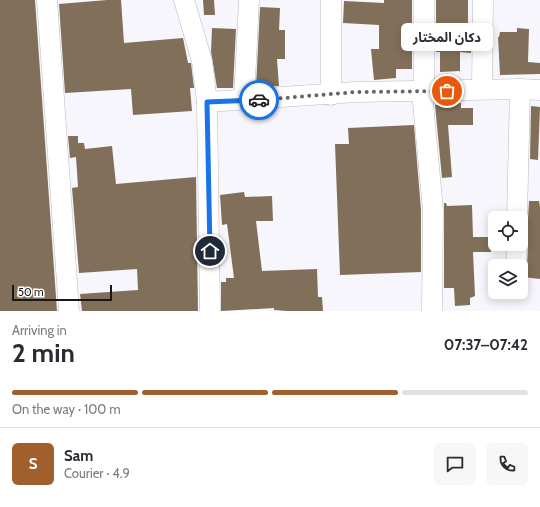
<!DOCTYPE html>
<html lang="en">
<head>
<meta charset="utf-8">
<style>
	body { margin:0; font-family:Cabin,"Noto Sans Arabic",sans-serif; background:#f7f7f7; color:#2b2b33; height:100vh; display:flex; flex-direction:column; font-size:15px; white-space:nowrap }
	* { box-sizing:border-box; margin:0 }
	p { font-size:13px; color:#7c7c81 }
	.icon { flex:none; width:22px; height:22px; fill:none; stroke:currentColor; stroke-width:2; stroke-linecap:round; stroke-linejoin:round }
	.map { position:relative; height:311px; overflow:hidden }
	.details { display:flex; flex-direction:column; background:#fff; flex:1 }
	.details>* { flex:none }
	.buttons { position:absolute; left:488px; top:211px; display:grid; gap:8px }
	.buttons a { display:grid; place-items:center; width:40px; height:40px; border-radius:6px; background:#fff; box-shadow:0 2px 10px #0003; font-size:20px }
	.scale { position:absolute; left:12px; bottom:10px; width:100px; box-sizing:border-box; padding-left:4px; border:2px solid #18181a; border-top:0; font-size:11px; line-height:14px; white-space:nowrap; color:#18181a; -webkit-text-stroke:3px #fff; paint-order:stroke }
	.pin { position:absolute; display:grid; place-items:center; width:34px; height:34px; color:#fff; margin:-17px; border:2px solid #fff; border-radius:50%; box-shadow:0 1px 4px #0007 }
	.courier { position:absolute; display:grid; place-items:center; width:40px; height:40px; margin:-20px; border:3px solid #1a73e8; border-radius:50%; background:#fff; color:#222; box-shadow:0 1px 5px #0007 }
	.bubble { position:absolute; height:28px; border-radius:6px; background:#fff; box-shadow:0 2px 10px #0003; font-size:13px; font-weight:700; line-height:28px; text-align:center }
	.summary em { font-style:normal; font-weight:700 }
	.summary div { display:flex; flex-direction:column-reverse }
	.summary { display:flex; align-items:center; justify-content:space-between; height:68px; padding:0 12px }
	h1 { font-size:26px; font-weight:700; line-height:30px }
	.bar { display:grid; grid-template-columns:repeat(4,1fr); gap:6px 4px; align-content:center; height:48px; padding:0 12px }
	.bar i { height:5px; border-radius:3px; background:#e1e1e2 }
	.bar .on { background:#a15f2d }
	.bar p { grid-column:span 4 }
	.line { display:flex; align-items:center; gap:10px; padding:0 12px; border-top:1px solid #e1e1e2 }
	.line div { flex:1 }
	.round { display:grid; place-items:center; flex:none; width:42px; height:42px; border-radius:6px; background:#f7f7f7 }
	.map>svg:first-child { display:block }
</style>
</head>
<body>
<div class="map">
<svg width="540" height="311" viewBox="0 0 540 311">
	<rect width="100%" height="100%" fill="#f6f6fc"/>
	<g fill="#826f59">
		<polygon points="0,0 35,0 57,311 0,311"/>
		<polygon points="107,0 121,0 124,43 183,38 188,63 191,63 194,88 190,88 192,111 133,115 131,89 65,93 59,4"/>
		<polygon points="203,0 214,0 215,15 204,15"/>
		<polygon points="384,0 412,0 412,69 396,69 396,78 374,80 371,49 379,49 379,25 343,23 344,1 384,3"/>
		<polygon points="436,0 468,0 468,27 471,27 471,53 460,52 460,71 440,72 440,52 436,52"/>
		<polygon points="260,7 280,8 279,30 285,30 285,59 277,59 279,86 256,87"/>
		<polygon points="212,28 236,29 233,88 217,88 211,52"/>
		<polygon points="517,28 529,29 528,62 540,63 540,74 500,75 498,37 499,37 500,32 517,32"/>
		<polygon points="461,103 461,108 473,108 473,125 448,125 452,177 442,178 435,105"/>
		<polygon points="531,106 540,107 538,160 530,159"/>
		<polygon points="414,125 421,210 421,272 340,275 335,144 349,144 348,128"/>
		<polygon points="68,136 78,136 78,143 84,143 85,149 112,146 116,184 196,177 198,311 82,311 80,294 138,290 137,269 79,273 72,188 78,187 76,157 70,158"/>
		<polygon points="244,192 245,197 272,196 273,221 256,221 262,271 317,269 318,297 322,297 323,311 287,311 274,310 274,308 221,311 221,282 226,282 226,278 234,278 227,224 222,225 220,195"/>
		<polygon points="529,201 539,201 540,207 540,279 522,277 527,267 528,245 527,238 521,234 521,231 527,224 528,219"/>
		<polygon points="444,203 446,203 447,206 472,205 473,237 491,237 491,252 473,252 475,296 470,298 470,305 455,306 454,288 444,288"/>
	</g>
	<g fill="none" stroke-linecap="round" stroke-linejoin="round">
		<defs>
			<g id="minor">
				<polyline points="47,0 69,311"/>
				<polyline points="184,0 202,61 207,102 210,311"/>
				<polyline points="482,89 483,0"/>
				<polyline points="422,92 433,210 432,311"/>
				<polyline points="424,92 424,0"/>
				<polyline points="331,95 331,0"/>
				<polyline points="244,101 249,0"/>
				<polyline points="207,102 356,92 520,89 540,90"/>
				<polyline points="517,218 520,89"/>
				<polyline points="516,266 517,244"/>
			</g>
		</defs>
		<use href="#minor" stroke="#bababf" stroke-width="21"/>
		<use href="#minor" stroke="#fff" stroke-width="20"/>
	</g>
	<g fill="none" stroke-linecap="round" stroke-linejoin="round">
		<polyline stroke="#666669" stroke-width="4" stroke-dasharray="0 7.2" points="259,100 356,92 447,91"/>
		<polyline stroke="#1a73e8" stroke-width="5" points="210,251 207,102 259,100"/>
	</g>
</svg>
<div class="buttons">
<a><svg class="icon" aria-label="locate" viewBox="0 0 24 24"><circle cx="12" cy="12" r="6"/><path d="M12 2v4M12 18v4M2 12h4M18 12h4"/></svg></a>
<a><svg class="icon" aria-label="layers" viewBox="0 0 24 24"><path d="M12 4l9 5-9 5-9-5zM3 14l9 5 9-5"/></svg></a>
</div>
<div class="scale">50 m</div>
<div class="pin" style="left:447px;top:91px;background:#ea580c"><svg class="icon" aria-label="bag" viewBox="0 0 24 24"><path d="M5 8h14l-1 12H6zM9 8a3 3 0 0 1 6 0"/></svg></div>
<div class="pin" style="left:210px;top:251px;background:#1f2937"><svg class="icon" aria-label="home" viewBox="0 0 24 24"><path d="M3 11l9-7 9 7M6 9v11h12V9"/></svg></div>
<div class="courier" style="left:259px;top:100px"><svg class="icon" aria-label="car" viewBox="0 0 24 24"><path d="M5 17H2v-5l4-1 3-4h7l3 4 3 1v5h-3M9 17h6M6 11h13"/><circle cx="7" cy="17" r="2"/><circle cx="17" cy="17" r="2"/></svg></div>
<div class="bubble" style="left:401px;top:23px;width:92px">دكان المختار</div>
</div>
<section class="details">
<div class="summary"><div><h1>2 min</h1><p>Arriving in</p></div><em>07:37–07:42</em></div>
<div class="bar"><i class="on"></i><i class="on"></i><i class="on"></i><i></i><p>On the way · 100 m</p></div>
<div class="line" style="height:72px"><b class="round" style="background:#a15f2d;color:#fff">S</b><div><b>Sam</b><p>Courier · 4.9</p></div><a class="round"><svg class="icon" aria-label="chat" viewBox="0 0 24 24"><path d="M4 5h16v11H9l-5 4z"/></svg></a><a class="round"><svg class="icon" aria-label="phone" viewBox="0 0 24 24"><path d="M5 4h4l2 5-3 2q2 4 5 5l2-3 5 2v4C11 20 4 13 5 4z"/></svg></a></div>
</section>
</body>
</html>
